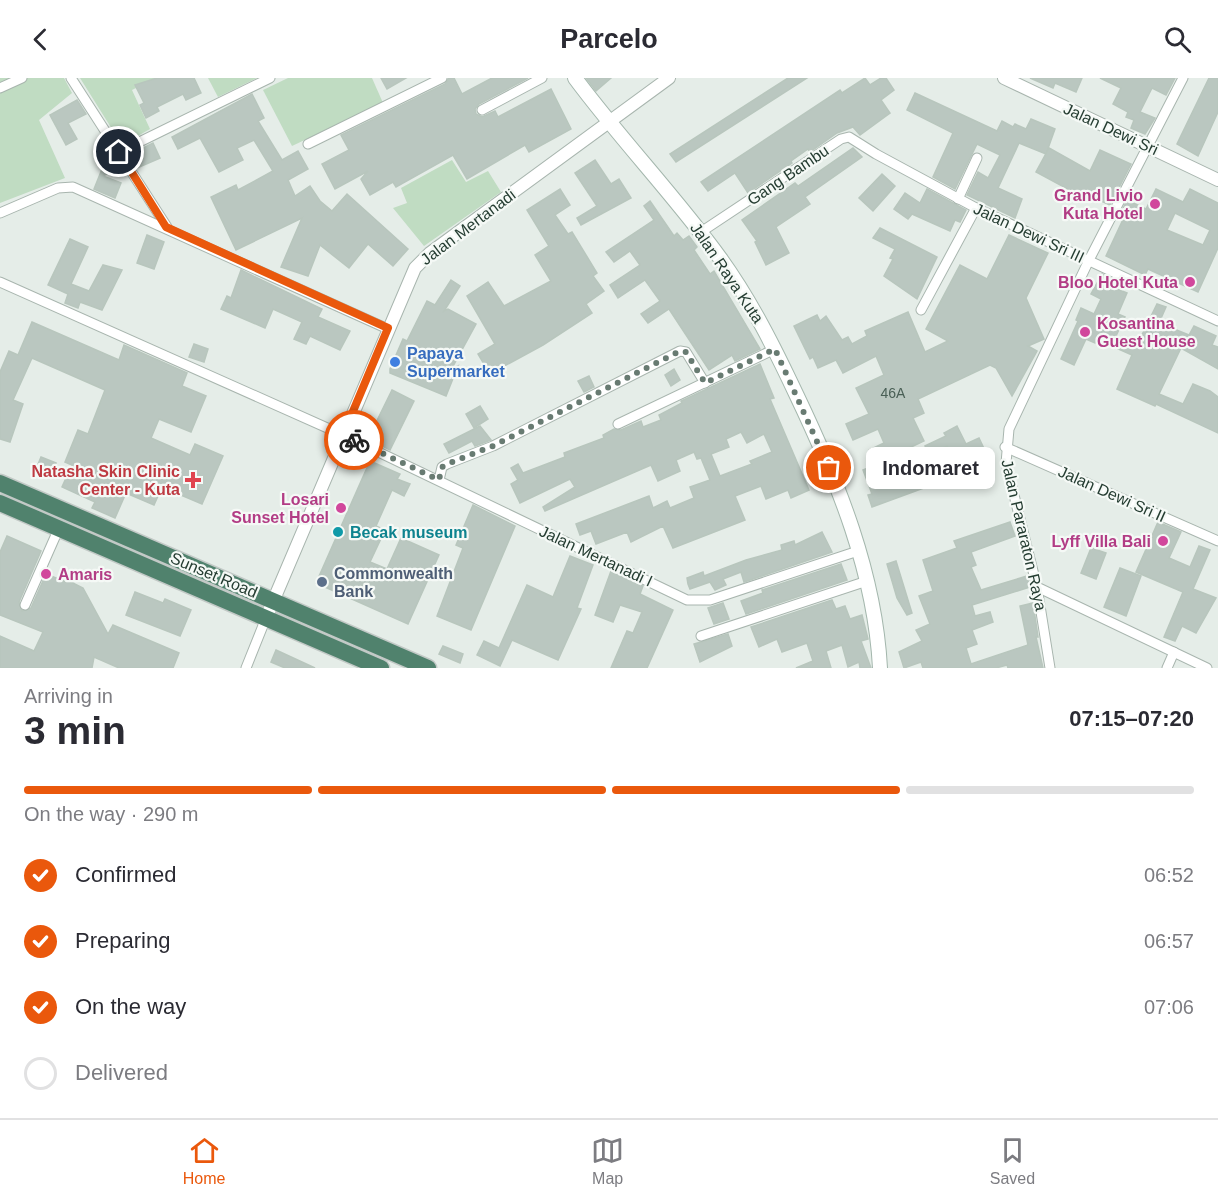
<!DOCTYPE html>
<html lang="en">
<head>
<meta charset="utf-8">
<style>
	body { margin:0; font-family:Helvetica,sans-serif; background:#f2f2f3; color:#2b2b33; height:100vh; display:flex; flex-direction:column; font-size:22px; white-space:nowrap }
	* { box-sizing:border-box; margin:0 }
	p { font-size:20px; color:#7c7c81 }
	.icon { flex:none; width:33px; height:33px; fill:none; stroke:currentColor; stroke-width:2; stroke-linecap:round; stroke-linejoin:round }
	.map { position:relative; height:590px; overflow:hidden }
	.details { display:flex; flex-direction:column; background:#fff; flex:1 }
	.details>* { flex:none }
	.pin { position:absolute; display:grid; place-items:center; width:51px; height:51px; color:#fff; margin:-26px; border:3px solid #fff; border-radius:50%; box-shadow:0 2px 6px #0007 }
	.courier { position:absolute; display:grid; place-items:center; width:60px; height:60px; margin:-30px; border:4px solid #ea580c; border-radius:50%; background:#fff; color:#222; box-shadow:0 2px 8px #0007 }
	.bubble { position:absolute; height:42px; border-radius:9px; background:#fff; box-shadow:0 3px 9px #0003; font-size:20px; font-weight:600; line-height:42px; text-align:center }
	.headline em { font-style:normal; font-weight:600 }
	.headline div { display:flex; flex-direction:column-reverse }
	.headline { display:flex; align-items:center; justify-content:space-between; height:102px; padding:0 24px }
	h1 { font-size:39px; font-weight:600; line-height:45px }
	.bar { display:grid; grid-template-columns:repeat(4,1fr); gap:9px 6px; align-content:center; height:72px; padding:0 24px }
	.bar i { height:8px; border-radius:4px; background:#e1e1e2 }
	.bar .current { background:#ea580c }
	.bar p { grid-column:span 4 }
	ol { padding:0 24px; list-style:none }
	li { display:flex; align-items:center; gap:18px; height:66px }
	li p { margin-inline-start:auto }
	li .icon { padding:6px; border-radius:50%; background:#ea580c; color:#fff; stroke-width:4 }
	li:last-child { color:#7c7c81 }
	li i { width:33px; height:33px; border:3px solid #e1e1e2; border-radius:50% }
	header { display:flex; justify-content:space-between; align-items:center; height:78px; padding:0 24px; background:#fff; font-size:27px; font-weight:600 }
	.menu { display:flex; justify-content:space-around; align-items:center; height:84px; border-top:2px solid #e1e1e2; background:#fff; font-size:16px; color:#7c7c81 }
	.menu a { display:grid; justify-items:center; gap:3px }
	.menu .current { color:#ea580c }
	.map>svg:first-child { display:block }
</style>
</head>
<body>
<header><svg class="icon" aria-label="back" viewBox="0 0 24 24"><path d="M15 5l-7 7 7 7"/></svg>Parcelo<svg class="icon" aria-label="search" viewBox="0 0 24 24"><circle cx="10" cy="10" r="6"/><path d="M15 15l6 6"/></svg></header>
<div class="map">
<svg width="1218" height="590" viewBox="0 0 1218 590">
	<rect width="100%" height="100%" fill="#e5ede8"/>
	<g fill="#c0dcc2">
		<polygon points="0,0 64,0 72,15 39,42 65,100 0,125"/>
		<polygon points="80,0 156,0 132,12 150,51 122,67"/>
		<polygon points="208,0 257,0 218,19"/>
		<polygon points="288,0 372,0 383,25 292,68 263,12"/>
		<polygon points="452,82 466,104 488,93 501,114 424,168 393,130 407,125 401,110"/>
	</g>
	<g fill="#bac7c0" stroke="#b8c6bd" stroke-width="1.5" fill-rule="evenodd">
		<polygon points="157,0 194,0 201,15 186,22 183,16 157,29 159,33 146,40 140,27 144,25 135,7"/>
		<polygon points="381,0 406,0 387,11"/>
		<polygon points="449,0 454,0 462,16 492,0 528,0 479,26 475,31 476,36 482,39 495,33 498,39 551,11 571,51 529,74 525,67 467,101 453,77 396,109 393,104 370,117 361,101 368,93 335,111 322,86 349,72 341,57 445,6"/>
		<polygon points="586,0 611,0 596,13"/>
		<polygon points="788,0 807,0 676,84 670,76"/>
		<polygon points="865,0 870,7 881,0 886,0 894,12 881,22 890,35 860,57 853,49 837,55 810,74 808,71 791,83 792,85 748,115 735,95 708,113 701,104 840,12 842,15"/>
		<polygon points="1030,0 1082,0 1076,14 1055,5 1053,10"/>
		<polygon points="1100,0 1175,0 1166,17 1152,10 1140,34 1155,40 1145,56 1131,50 1134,42 1126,39 1128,34 1113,26 1121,10"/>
		<polygon points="1209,0 1218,0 1218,34 1198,78 1177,66"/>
		<polygon points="915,15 997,53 1002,43 1013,49 1015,46 1026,51 1031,41 1055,51 1046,76 1019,65 998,110 1022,121 1015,140 967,117 978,94 988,100 1000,77 977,66 955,111 933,99 953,55 907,32"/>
		<polygon points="252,16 264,40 258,43 282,82 298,73 308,91 288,102 295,118 310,108 320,123 332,133 347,116 408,171 393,188 368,166 349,190 320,167 308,198 281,189 302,140 236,172 211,119 236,107 238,112 273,93 254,62 237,70 243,82 219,94 200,60 178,71 172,59"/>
		<polygon points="77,22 86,36 68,45 77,61 66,67 50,37"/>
		<polygon points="153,65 160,80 137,90 131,76"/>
		<polygon points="853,70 862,79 805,119 810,126 776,149 789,175 766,187 755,164 757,163 742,142 795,105 798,108"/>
		<polygon points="1049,70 1090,93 1100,72 1131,86 1110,127 1090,118 1088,122 1036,94"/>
		<polygon points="114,80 118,90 103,98 121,105 115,120 94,111 102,91 100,87"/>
		<polygon points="595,82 611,106 619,101 631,120 581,147 577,140 597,128 575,95"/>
		<polygon points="882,96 895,108 873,133 859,120"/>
		<polygon points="560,111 570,127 555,137 568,156 572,154 597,195 593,198 604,213 586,226 592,235 543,267 486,298 481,288 484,286 478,276 495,266 467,218 488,204 504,228 551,203 535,177 549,168 527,132"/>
		<polygon points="927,111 966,132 960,144 955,142 950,153 912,136 908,141 894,131 905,115 920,125"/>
		<path d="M1156,111L1183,124L1190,111L1218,125V170L1198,214L1148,191L1145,197L1106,178L1126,135L1122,133L1127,122L1146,131ZM1175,135L1210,152L1203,167L1167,152Z"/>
		<polygon points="650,123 674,158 677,155 683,162 689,158 697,169 694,172 710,196 714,193 760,271 735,283 732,277 709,292 669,231 648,245 641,236 660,223 645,202 618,220 610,207 640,187 630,173 614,184 606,174 654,142 644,128"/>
		<polygon points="880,150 937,179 917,221 884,198 893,181 890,180 895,171 873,160"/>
		<polygon points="147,157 164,164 154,191 137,185"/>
		<polygon points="1009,157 1048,175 1026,220 1044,261 1028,268 1037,273 1012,318 996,290 990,287 918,321 924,335 913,340 924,363 909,370 920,398 935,391 940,404 872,429 868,417 872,416 863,392 876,387 869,372 884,365 878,351 853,362 846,346 869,336 856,310 884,297 876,278 843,295 836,282 818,290 813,279 810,281 794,248 817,237 820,243 826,238 842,262 848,259 852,266 867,258 865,253 908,234 925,274 948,263 926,251 960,187 987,201"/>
		<polygon points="70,161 88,169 71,206 89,213 103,187 122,192 102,232 80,224 78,230 65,225 68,216 48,207"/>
		<polygon points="241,192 322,231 318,239 350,253 340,272 310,258 306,266 294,261 302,244 273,231 265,250 221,231 227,218 231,220"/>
		<polygon points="1102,196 1120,205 1117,211 1127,215 1118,236 1125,239 1116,258 1137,267 1157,226 1166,229 1159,245 1189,257 1194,248 1216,258 1212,267 1218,269 1218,291 1181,270 1159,316 1183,326 1193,306 1210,313 1218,319 1218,355 1156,326 1155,328 1117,311 1132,277 1096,261 1095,265 1086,261 1074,287 1061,281 1078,243 1076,242 1081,230 1094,236 1101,221 1091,216"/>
		<polygon points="451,202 460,208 444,233 448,231 476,246 451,292 458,288 446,318 390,295 390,291 403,261 407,263 427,223 435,227"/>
		<polygon points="32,244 119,282 124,267 187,295 182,308 206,318 191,354 159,341 151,360 190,377 195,366 223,378 202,426 162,409 154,427 126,415 115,440 92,430 95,424 62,409 72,387 65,384 78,352 88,356 105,312 32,280 13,322 23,326 10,364 0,361 0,294 9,273 18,277"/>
		<polygon points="194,266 208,271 204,284 189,279"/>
		<path d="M760,286L774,320L770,321L809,412L791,420L788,412L766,421L761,408L735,418L745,442L673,470L663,448L631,464L627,454L596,466L591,453L580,457L576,446L649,418L653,430L667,423L670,430L694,420L690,409L710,402L701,380L697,381L694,374L676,382L680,393L658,403L651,387L545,433L543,429L575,409L570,401L520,425L511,406L518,402L511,390L518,386L523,395L565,379L564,375L604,360L603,357L614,351L621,352L641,343L643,349L661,342L659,337L682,325L681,323ZM741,354L747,365L764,356L772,374L750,383L752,386L720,398L711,376L729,369L726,361Z"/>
		<polygon points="674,291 680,302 671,308 665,297"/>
		<polygon points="589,298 594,309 584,314 578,303"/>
		<polygon points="392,312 414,323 390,372 368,361"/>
		<polygon points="480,328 488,341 474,350 466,336"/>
		<polygon points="480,348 491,362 475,368 472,363 449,375 444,366"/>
		<polygon points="957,348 966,366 979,360 986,375 957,389 947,368 928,376 925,368 946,358 944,355"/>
		<polygon points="41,379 56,385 51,397 36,391"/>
		<polygon points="370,383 400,396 397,401 410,406 404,418 392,412 376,448 385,452 370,484 387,491 401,460 439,477 408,546 316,505"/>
		<polygon points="473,427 515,448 471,552 437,538 463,470 456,467"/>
		<polygon points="1010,444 1015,458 971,474 976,487 971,489 981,512 1027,498 1030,509 972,527 975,538 990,534 993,544 972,552 977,566 966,570 971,586 1028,567 1020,528 1033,525 1038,559 1036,559 1043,590 1008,590 1007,587 996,590 923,590 921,584 904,590 899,574 922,563 916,552 930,546 919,518 933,513 923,482 957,470 954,463"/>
		<polygon points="1158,444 1181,454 1169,480 1190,489 1199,468 1210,472 1193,511 1216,520 1196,555 1182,548 1175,563 1164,559 1183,514 1136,494"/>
		<polygon points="822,454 832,474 744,504 741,494 723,501 726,507 715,512 710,504 690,511 688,506 687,500 703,494 704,498 746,482 782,472 781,467 794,463 795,467"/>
		<polygon points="7,458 41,473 19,524 22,533 31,530 46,496 66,504 67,502 83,510 108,556 113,547 179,575 173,590 119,590 94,579 92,590 0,590 0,558 34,573 43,554 0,537 0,474"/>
		<polygon points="1091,470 1106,475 1096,501 1081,495"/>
		<polygon points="570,478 593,487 577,530 581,531 558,582 512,562 500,588 477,577 484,563 499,570 527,507 553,519"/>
		<polygon points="896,483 912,535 907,537 897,520 887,486"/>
		<polygon points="841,486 847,502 746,536 741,523 763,515 762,512"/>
		<polygon points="1120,490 1141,498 1126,538 1104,529"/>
		<polygon points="611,493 643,508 640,516 673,532 647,590 611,590 627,553 633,555 642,534 620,527 613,544 595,537"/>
		<polygon points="135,514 163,525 165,521 191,532 180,558 126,537"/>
		<polygon points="832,522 836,531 845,528 850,541 862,537 868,561 861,563 871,590 860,590 859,584 848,589 842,567 826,573 831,590 796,590 813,583 807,565 782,574 777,561 759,569 751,549"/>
		<polygon points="723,525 729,541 714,546 708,530"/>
		<polygon points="728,556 732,568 700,584 694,566"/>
		<polygon points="443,568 463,576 460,585 439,576"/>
		<polygon points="276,572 315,590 285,590 271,584"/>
	</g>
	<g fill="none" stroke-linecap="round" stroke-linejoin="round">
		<defs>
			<g id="minor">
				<polyline points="71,0 167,149"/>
				<polyline points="0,10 22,0"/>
				<polyline points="482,32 542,0"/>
				<polyline points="308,66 442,0"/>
				<polyline points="119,74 270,0"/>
				<polyline points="958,121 977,80"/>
				<polyline points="0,135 58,110 73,109 388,251"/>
				<polyline points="701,154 841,61 849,59 876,76 976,130 1218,243"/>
				<polyline points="0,204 343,357 687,522 710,522 858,473"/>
				<polyline points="921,232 976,130"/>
				<polyline points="618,346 775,271"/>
				<polyline points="1005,369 1218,463"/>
				<polyline points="439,402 442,389 447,386 493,368 680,273 686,274 705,305"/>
				<polyline points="1037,509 1207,590"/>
				<polyline points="25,527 59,450"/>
				<polyline points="701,558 867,503"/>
				<polyline points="246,590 266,540"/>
				<polyline points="1050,590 1037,509 1006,385 1009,351 1089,182 1183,0"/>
				<polyline points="1167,590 1174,574"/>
			</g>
			<g id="tertiary">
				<polyline points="1004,0 1218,102"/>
				<polyline points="266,540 415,190 430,175 669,0"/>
			</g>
			<path id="secondary" d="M575,0C621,62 675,118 720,180C751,223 775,271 797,318C838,404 875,495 880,590"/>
			<g id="trunk">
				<polyline points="0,405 428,590"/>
				<polyline points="0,425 381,590"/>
			</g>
		</defs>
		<use href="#minor" stroke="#a8b5ae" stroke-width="11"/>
		<use href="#tertiary" stroke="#a8b5ae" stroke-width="14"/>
		<use href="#secondary" stroke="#a4b7ad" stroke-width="16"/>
		<use href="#trunk" stroke="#c2c9c6" stroke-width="19"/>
		<use href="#minor" stroke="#fff" stroke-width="9"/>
		<use href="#tertiary" stroke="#fff" stroke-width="12"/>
		<use href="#secondary" stroke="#fff" stroke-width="14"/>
		<use href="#trunk" stroke="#50826d" stroke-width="16"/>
	</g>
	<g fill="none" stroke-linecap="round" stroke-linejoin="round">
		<polyline stroke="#687b72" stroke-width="6" stroke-dasharray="0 10.8" points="354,362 439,402 442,389 447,386 493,368 680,273 686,274 705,305 775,271 829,390"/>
		<polyline stroke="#ea580c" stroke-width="8" points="119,74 166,149 388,250 343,357 354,362"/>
	</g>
	<g fill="#d1479c" stroke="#f5f9f6" stroke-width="2">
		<circle cx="1155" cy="126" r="6"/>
		<circle cx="1190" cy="204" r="6"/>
		<circle cx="1085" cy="254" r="6"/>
		<circle cx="341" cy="430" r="6"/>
		<circle cx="1163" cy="463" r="6"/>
		<circle cx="46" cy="496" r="6"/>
	</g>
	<circle fill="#3f7fe0" stroke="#f5f9f6" stroke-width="2" cx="395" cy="284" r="6"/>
	<path fill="#e0444e" stroke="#f5f9f6" stroke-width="2" d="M190 393h6v6h6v6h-6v6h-6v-6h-6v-6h6z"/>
	<circle fill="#0f9aa8" stroke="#f5f9f6" stroke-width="2" cx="338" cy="454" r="6"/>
	<circle fill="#5c6f8a" stroke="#f5f9f6" stroke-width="2" cx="322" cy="504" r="6"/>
	<g text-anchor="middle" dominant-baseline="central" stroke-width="4.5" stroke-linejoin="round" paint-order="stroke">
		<g font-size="14" fill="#4a6056">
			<text x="893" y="315">46A</text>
		</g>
		<g font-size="16" fill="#253d32" stroke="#f5f9f6">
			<text transform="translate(1111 51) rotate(25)">Jalan Dewi Sri</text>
			<text transform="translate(788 97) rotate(-34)">Gang Bambu</text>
			<text transform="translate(468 149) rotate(-37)">Jalan Mertanadi</text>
			<text transform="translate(1029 155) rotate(25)">Jalan Dewi Sri III</text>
			<text transform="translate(727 195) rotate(56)">Jalan Raya Kuta</text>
			<text transform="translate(1112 416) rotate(24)">Jalan Dewi Sri II</text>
			<text transform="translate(1024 457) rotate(77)">Jalan Pararaton Raya</text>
			<text transform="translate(596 478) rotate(25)">Jalan Mertanadi I</text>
			<text transform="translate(214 497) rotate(23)">Sunset Road</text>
		</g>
		<g font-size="16" font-weight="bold" fill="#b23c85" stroke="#f5f9f6" text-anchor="end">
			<text x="1143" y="117">Grand Livio<tspan x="1143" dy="18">Kuta Hotel</tspan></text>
			<text x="1178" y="204">Bloo Hotel Kuta</text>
			<text x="1097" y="245" text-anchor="start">Kosantina<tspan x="1097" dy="18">Guest House</tspan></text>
			<text x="329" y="421">Losari<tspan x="329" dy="18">Sunset Hotel</tspan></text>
			<text x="1151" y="463">Lyff Villa Bali</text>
			<text x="58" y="496" text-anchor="start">Amaris</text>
		</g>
		<g font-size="16" font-weight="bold" fill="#366cbe" stroke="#f5f9f6" text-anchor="start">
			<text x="407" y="275">Papaya<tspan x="407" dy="18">Supermarket</tspan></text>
		</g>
		<g font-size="16" font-weight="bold" fill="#be3a42" stroke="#f5f9f6" text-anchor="end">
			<text x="180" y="393">Natasha Skin Clinic<tspan x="180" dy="18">Center - Kuta</tspan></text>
		</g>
		<g font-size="16" font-weight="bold" fill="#0d838f" stroke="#f5f9f6" text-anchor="start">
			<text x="350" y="454">Becak museum</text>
		</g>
		<g font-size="16" font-weight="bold" fill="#4e5e75" stroke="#f5f9f6" text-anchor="start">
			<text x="334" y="495">Commonwealth<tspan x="334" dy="18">Bank</tspan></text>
		</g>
	</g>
</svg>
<div class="pin" style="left:829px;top:390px;background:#ea580c"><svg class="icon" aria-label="bag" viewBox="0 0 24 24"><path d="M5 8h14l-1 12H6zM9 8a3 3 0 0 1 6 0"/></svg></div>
<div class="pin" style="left:119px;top:74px;background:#1f2937"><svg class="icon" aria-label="home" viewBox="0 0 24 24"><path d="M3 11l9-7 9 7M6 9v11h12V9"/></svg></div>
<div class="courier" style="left:354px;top:362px"><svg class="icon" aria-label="bike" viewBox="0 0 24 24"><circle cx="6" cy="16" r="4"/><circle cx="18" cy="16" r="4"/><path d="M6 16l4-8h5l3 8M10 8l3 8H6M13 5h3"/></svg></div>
<div class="bubble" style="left:866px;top:369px;width:129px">Indomaret</div>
</div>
<section class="details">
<div class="headline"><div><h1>3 min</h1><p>Arriving in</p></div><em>07:15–07:20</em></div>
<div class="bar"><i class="current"></i><i class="current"></i><i class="current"></i><i></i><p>On the way · 290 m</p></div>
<ol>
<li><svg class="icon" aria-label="check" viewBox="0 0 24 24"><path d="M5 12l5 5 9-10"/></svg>Confirmed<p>06:52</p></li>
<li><svg class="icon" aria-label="check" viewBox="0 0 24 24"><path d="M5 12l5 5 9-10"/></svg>Preparing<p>06:57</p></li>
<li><svg class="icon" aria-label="check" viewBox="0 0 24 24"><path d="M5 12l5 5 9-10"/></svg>On the way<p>07:06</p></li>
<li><i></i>Delivered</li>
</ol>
</section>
<nav class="menu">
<a class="current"><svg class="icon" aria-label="home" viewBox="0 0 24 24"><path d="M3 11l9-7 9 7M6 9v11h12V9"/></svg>Home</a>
<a><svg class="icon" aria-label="map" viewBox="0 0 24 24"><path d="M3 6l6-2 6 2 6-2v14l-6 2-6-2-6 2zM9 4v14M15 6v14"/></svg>Map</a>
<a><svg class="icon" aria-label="saved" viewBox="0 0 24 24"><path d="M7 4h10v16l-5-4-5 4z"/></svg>Saved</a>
</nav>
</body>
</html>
